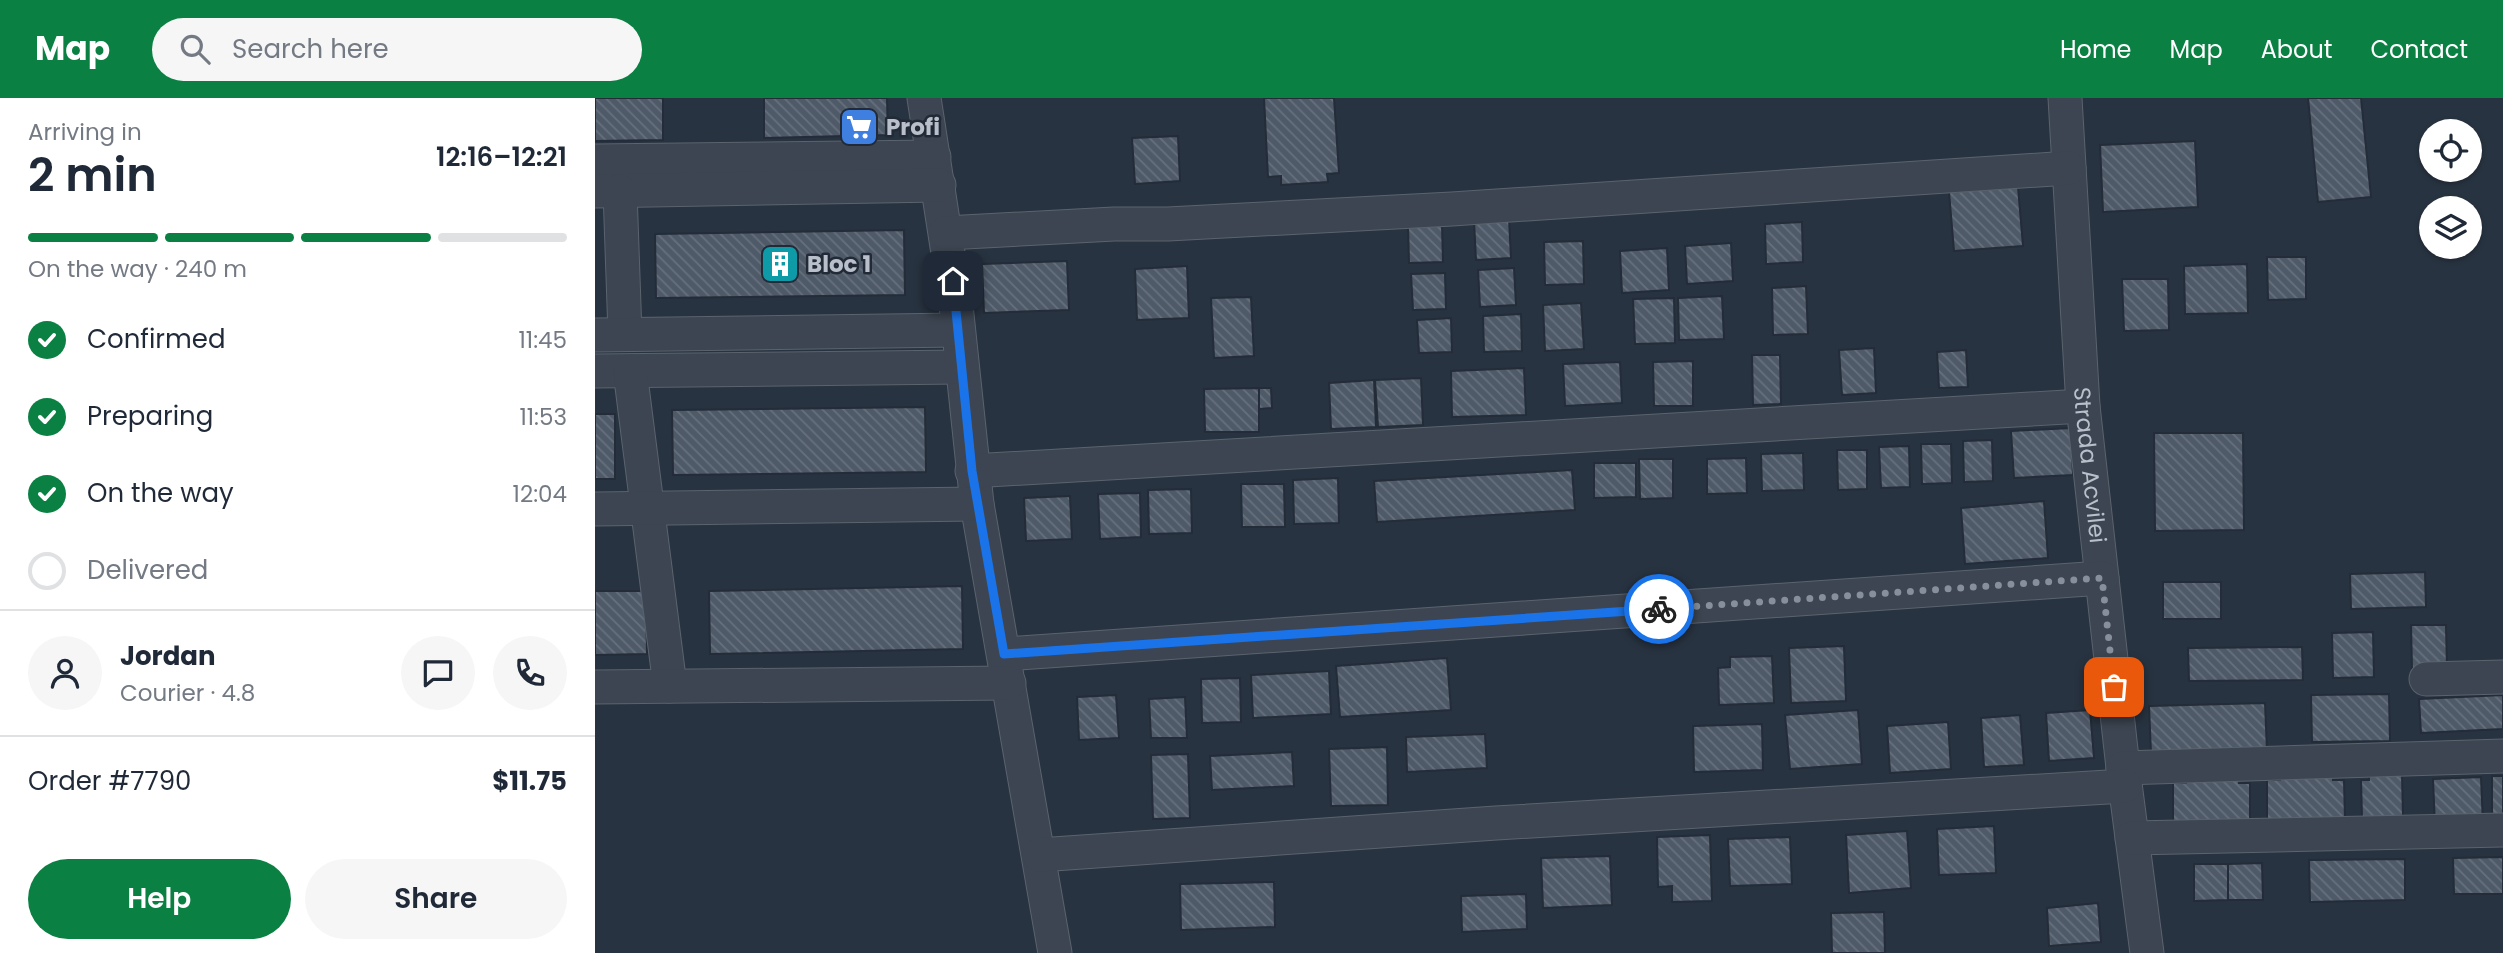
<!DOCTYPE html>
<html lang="en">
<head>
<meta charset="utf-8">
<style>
	body { margin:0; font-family:Poppins,sans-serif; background:#f6f6f7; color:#1f2937; height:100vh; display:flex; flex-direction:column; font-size:26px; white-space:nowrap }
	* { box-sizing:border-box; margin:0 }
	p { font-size:23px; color:#747a83 }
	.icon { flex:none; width:38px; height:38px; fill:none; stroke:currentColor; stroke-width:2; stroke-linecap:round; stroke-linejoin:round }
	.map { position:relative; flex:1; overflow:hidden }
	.details { display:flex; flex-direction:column; background:#fff; width:595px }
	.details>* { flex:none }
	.tools { position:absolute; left:1824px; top:21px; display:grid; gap:14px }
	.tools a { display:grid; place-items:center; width:63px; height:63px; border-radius:50%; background:#fff; box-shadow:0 2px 5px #0004; font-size:35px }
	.pin { position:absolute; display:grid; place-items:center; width:60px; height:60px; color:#fff; margin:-30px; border-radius:14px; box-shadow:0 4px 10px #0006 }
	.courier { position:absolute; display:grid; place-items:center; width:70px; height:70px; margin:-35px; border:5px solid #1a73e8; border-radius:50%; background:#fff; color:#222; box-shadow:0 2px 9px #0007 }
	.summary em { font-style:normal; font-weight:600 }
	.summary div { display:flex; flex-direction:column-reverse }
	.summary { display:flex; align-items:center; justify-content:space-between; height:119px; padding:0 28px }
	h1 { font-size:46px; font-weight:600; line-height:52px }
	.bar { display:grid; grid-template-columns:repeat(4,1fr); gap:10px 7px; align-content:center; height:84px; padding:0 28px }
	.bar i { height:9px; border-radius:5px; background:#e0e1e3 }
	.bar .on { background:#0b8043 }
	.bar p { grid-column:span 4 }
	.line { display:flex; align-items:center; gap:18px; padding:0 28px; border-top:2px solid #e0e1e3 }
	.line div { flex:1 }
	.round { display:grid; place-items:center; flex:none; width:74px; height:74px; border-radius:37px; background:#f6f6f7 }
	ol { padding:0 28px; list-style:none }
	li { display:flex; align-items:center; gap:21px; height:77px }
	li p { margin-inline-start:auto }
	li .icon { padding:7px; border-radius:50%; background:#0b8043; color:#fff; stroke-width:4 }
	li:last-child { color:#747a83 }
	li i { width:38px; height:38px; border:4px solid #e0e1e3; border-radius:50% }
	.cta { display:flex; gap:14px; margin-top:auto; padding:14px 28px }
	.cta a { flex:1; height:80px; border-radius:42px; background:#0b8043; color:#fff; font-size:28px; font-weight:600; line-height:80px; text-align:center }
	.cta a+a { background:#f6f6f7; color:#1f2937 }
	header { display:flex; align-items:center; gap:42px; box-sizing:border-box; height:98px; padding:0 35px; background:#0b8043; color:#fff }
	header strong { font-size:33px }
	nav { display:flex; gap:38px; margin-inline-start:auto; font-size:24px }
	.search { width:490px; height:63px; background:#f6f6f7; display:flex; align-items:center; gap:18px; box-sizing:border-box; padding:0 24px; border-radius:38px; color:#747a83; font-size:26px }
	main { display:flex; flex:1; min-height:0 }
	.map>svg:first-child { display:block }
</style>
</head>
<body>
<header>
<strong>Map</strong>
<div class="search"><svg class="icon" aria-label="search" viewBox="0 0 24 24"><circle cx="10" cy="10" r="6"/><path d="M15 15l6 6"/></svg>Search here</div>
<nav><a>Home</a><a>Map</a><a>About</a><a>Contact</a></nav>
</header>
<main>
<section class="details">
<div class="summary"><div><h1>2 min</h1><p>Arriving in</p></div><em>12:16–12:21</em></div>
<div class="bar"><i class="on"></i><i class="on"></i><i class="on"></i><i></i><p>On the way · 240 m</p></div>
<ol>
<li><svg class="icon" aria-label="check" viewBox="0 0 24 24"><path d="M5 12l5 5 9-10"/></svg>Confirmed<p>11:45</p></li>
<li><svg class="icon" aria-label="check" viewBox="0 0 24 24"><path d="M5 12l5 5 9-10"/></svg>Preparing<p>11:53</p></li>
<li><svg class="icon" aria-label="check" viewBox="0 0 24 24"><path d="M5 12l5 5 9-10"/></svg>On the way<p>12:04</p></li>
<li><i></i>Delivered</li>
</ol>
<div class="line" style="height:126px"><a class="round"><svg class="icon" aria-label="person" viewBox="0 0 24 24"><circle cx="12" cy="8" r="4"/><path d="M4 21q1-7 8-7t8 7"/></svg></a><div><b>Jordan</b><p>Courier · 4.8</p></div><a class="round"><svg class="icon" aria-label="chat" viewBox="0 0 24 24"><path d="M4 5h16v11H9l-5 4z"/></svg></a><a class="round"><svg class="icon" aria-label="phone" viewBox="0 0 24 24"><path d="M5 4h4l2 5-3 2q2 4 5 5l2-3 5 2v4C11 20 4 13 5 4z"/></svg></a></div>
<div class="line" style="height:91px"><div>Order #7790</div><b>$11.75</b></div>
<div class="cta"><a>Help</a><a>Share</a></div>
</section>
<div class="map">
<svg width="1908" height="855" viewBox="0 0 1908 855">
	<defs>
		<pattern id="building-back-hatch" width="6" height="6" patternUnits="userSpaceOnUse" patternTransform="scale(1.75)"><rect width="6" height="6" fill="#4f5a69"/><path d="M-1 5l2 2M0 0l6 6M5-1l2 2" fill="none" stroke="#66707d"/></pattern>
	</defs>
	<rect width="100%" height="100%" fill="#283341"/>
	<g fill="url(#building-back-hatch)" stroke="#232c38" stroke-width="2">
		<polygon points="0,0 68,0 68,42 0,43"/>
		<polygon points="169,0 292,0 293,37 169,40"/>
		<polygon points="669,0 739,0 744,75 732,76 733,84 686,87 686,78 673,79"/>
		<polygon points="1713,0 1766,0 1776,99 1723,104"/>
		<polygon points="583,38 585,83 540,86 537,40"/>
		<polygon points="1600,43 1603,109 1508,114 1505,47"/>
		<polygon points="1423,89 1428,148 1359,153 1354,94"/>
		<polygon points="914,121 916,160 881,162 879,123"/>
		<polygon points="1207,124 1208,164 1171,166 1170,126"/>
		<polygon points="847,126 848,164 814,165 813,128"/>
		<polygon points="309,132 310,197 61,200 60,136"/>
		<polygon points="988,143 989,186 950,187 949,144"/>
		<polygon points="1136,145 1138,183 1092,186 1090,148"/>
		<polygon points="1072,150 1074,192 1027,195 1025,153"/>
		<polygon points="1672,159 1711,159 1711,201 1673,202"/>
		<polygon points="472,163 474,212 389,215 387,166"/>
		<polygon points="1652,166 1653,215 1590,216 1589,168"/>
		<polygon points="592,168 594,220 542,222 540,171"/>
		<polygon points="919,170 921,207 885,209 883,172"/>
		<polygon points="850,175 851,211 818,212 816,176"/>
		<polygon points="1527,181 1573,181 1574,232 1529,233"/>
		<polygon points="1211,188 1213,236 1178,237 1177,190"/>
		<polygon points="1127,198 1129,241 1084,242 1083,200"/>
		<polygon points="656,199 659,258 619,260 616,200"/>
		<polygon points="1079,200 1080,245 1040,246 1038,201"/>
		<polygon points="986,205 989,251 950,253 948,207"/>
		<polygon points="926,216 927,253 889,254 888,218"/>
		<polygon points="856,220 857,254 824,255 822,222"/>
		<polygon points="1279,250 1281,295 1247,297 1244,252"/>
		<polygon points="1371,252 1373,289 1344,290 1342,254"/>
		<polygon points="1157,257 1185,257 1186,306 1158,307"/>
		<polygon points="1098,263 1098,308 1059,308 1058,264"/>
		<polygon points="1025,264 1027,305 970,308 968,266"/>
		<polygon points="929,270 931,317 857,319 856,273"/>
		<polygon points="826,280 828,327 783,329 780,282"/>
		<polygon points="779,282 781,329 736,331 734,285"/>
		<polygon points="664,290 676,290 677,310 664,311"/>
		<polygon points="664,290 664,334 610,334 609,291"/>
		<polygon points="330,309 331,374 78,377 77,312"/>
		<rect x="0" y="316" width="20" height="65"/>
		<polygon points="1476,330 1478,377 1419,380 1416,333"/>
		<polygon points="1559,335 1648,335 1649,432 1560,433"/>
		<polygon points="1397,342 1398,383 1369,384 1368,343"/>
		<polygon points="1326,346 1356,346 1357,385 1327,386"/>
		<polygon points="1314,348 1315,389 1286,390 1284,349"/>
		<polygon points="1242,352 1272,352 1272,391 1243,392"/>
		<polygon points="1208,355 1209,392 1167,393 1166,356"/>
		<polygon points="1151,360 1152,395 1112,396 1112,361"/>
		<polygon points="1044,361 1078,361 1078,400 1045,401"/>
		<polygon points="999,365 1041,365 1041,399 999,400"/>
		<polygon points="977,372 980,412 782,424 779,383"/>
		<polygon points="743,380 744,425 699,426 698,382"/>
		<polygon points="646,386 689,386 690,429 647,429"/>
		<polygon points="596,391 597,435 554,436 553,392"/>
		<polygon points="545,395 546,439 505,441 503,396"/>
		<polygon points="475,398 477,441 431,443 429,400"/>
		<polygon points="1449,403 1453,460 1370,466 1366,410"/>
		<polygon points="1830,474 1831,509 1756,511 1755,476"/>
		<rect x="1568" y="484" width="58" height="37"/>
		<polygon points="367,488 368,551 115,556 114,493"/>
		<polygon points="0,493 51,493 52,556 0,557"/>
		<polygon points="1816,527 1851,527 1852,570 1817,571"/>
		<polygon points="1778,534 1779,579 1738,580 1737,535"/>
		<polygon points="1249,548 1251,603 1196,605 1194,550"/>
		<polygon points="1707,549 1708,582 1594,583 1593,550"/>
		<polygon points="1177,558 1179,605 1124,607 1123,570 1135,569 1135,559"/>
		<polygon points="852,560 856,612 745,619 741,568"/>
		<polygon points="734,573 736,616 658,620 656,577"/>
		<polygon points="645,580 646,624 607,625 606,581"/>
		<polygon points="1794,596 1795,643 1717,644 1716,597"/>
		<polygon points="521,597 524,640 484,642 482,599"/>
		<polygon points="1908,597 1908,631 1826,635 1824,601"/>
		<polygon points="590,599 592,640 556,640 554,601"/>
		<polygon points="1670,605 1672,653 1556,656 1554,608"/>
		<polygon points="1263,612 1267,666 1195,671 1190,617"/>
		<polygon points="1495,612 1499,660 1454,663 1451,615"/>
		<polygon points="1425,617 1429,667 1389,669 1386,620"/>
		<polygon points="1353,624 1356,671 1295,675 1292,628"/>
		<polygon points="1167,626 1168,672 1099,674 1098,628"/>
		<polygon points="890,636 892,670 812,674 811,639"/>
		<polygon points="792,649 793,707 736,708 734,651"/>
		<polygon points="697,654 699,688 617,692 615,658"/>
		<polygon points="593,656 595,720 558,721 556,657"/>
		<polygon points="1738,675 1738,682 1749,682 1750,721 1672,722 1672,682 1685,682 1685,676"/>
		<polygon points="1807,676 1808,719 1767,720 1766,682 1774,682 1774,677"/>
		<polygon points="1644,677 1644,685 1655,685 1655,723 1578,725 1578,685 1591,685 1591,678"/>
		<rect x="1897" y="678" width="11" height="45"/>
		<polygon points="1886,679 1888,726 1840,728 1838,681"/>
		<polygon points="1399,728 1401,775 1344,777 1342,731"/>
		<polygon points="1312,733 1316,790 1254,795 1251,737"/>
		<polygon points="1115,737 1117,803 1077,804 1077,788 1063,789 1062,739"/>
		<polygon points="1195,739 1197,786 1135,788 1133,741"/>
		<polygon points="1015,758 1017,807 948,810 946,760"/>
		<polygon points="1908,759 1908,796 1859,796 1858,760"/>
		<polygon points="1810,761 1810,802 1715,804 1714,762"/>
		<polygon points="1667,765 1668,802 1633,802 1633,766"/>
		<polygon points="1599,766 1633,766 1633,802 1599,803"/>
		<polygon points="679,784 680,829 586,832 585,786"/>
		<polygon points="931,796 932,831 867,834 866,798"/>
		<polygon points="1503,805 1506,844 1454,848 1452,810"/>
		<polygon points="1289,814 1290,855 1237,855 1236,815"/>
	</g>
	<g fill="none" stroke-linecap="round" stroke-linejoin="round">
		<defs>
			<g id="minor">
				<polyline points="329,0 361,207 382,406 460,855"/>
				<path id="s1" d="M1470,0L1488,308L1528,670L1552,855"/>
				<polyline points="0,63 339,59"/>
				<polyline points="0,93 344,87"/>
				<polyline points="25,93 30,236"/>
				<polyline points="351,135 519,126 573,126 857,111 1474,70"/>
				<polyline points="0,237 363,232"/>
				<polyline points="0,273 366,269"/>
				<polyline points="35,273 75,588"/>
				<polyline points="377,373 1488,308"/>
				<polyline points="0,411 382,406"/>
				<polyline points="409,556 1507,480"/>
				<polyline points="1831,581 1908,579"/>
				<polyline points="0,589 414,585"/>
				<polyline points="1528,670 1908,658"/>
				<polyline points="1537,740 1908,732"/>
				<polyline points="444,757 901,725 1530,688"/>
			</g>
		</defs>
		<use href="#minor" stroke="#5a636e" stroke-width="35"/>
		<use href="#minor" stroke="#3c4551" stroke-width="33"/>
	</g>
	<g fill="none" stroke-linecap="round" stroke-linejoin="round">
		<polyline stroke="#868f9b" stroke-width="7" stroke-dasharray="0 12.6" points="1064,511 1507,480 1519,589"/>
		<polyline stroke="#1a73e8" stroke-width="9" points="358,183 377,373 409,556 1064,511"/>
	</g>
	<defs>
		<symbol id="supermarket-square" viewBox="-11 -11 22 22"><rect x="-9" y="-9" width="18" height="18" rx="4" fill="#3f7fe0" stroke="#212a36"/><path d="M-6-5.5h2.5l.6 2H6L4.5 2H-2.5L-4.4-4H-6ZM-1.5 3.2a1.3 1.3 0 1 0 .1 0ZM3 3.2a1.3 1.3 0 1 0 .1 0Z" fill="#fff"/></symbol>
		<symbol id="building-square" viewBox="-11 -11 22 22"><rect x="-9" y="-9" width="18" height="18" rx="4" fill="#0f9aa8" stroke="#212a36"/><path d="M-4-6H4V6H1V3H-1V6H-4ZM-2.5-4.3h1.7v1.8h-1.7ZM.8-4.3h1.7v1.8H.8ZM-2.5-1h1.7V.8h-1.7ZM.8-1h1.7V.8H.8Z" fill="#fff"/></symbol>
	</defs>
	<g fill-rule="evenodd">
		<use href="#supermarket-square" x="242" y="7" width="44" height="44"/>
		<use href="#building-square" x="163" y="144" width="44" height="44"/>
	</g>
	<g text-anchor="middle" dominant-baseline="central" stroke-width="5" stroke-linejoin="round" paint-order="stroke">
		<g font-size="23" font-weight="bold" fill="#b9c0cb" stroke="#212a36" text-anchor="start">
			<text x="291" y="29">Profi</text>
			<text x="212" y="166">Bloc 1</text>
		</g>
		<g font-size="23" fill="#b9c0cb" stroke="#212a36">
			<text stroke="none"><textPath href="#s1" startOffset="368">Strada Acvilei</textPath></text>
		</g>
	</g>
</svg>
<div class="tools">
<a><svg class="icon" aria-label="locate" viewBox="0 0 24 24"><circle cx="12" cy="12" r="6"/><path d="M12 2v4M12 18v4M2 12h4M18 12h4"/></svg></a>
<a><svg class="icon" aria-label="layers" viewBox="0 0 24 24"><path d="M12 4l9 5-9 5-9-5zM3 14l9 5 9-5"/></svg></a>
</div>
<div class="pin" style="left:1519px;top:589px;background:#ea580c"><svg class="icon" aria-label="bag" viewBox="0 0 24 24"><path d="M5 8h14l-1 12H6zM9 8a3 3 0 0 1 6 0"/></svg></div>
<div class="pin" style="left:358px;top:183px;background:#1f2937"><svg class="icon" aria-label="home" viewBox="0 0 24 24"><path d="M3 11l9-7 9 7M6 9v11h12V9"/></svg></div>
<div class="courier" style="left:1064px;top:511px"><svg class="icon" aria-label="bike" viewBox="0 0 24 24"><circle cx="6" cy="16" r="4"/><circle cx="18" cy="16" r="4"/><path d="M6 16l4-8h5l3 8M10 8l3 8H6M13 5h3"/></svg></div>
</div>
</main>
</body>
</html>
